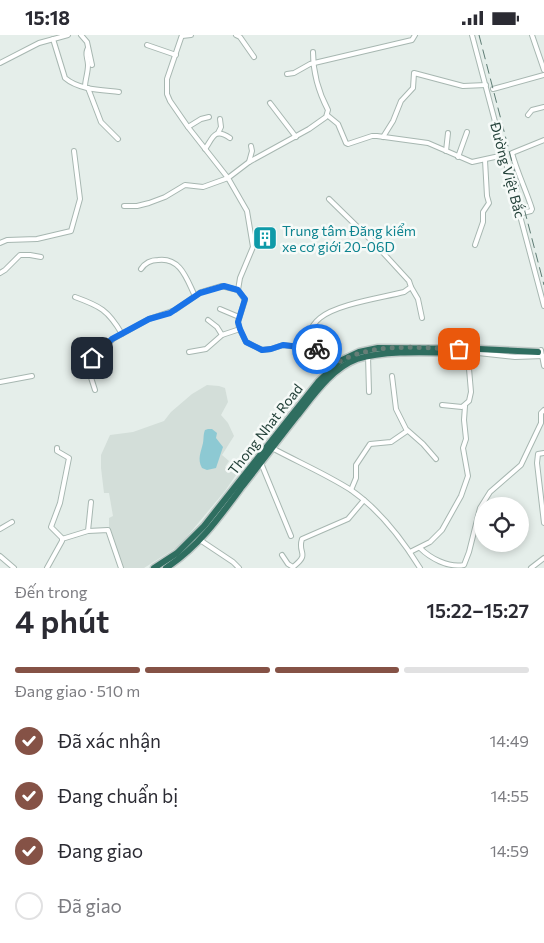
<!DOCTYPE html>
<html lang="vi">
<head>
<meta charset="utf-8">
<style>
	body { margin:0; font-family:Commissioner,sans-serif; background:#f7f7f7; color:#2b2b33; height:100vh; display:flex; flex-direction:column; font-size:19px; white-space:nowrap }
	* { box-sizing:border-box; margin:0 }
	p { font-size:16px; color:#7c7c81 }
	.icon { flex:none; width:28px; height:28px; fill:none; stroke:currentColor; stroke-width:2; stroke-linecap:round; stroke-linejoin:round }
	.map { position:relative; height:533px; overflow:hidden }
	.side { display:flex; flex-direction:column; background:#fff; flex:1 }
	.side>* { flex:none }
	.controls { position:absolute; left:474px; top:462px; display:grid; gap:10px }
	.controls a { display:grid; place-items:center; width:55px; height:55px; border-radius:50%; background:#fff; box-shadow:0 2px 8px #0003; font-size:25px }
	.pin { position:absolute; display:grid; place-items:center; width:42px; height:42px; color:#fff; margin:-21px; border-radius:10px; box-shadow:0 2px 8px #0006 }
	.courier { position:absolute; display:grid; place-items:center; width:50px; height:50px; margin:-25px; border:4px solid #1a73e8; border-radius:50%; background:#fff; color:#222; box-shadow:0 1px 6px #0007 }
	.head em { font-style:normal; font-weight:600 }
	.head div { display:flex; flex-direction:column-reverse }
	.head { display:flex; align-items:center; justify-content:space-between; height:85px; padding:0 15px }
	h1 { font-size:32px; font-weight:600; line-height:38px }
	.bar { display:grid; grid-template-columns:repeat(4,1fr); gap:8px 5px; align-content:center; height:60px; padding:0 15px }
	.bar i { height:6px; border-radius:4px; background:#e1e1e2 }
	.bar .active { background:#855246 }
	.bar p { grid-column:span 4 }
	ol { padding:0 15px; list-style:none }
	li { display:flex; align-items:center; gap:15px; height:55px }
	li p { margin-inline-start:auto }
	li .icon { padding:5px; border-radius:50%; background:#855246; color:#fff; stroke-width:4 }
	li:last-child { color:#7c7c81 }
	li i { width:28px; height:28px; border:2px solid #e1e1e2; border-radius:50% }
	.status { display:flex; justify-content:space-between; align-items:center; height:35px; padding:0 25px; background:#fff; direction:ltr }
	.status svg { height:14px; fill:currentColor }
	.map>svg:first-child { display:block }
</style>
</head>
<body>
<div class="status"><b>15:18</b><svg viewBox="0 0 49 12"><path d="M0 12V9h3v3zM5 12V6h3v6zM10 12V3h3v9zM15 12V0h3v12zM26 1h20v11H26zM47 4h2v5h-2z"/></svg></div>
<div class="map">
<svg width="544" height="533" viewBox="0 0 544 533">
	<rect width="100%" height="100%" fill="#e5eeea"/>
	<polygon fill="#d3ded9" points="207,350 219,351 225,353 228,367 221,380 228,388 234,401 222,420 229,426 225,432 236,440 225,456 179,511 144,533 123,533 109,494 109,483 113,481 109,458 104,458 101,433 101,420 110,400 133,397 164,386 171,377 192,359"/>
	<path fill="#8dc9d3" d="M208,394H212L217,398L216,403L223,412L216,433L207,435L202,433C197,424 201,417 203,408C204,403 203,400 205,395Z"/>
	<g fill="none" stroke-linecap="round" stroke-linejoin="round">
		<defs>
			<g id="minor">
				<polyline points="81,0 87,7 92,30"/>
				<polyline points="182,0 167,44 167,59 170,66 188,92 228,143 247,176 253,212 240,243 238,255 245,265 238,287 239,293 246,307 262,315 271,314 283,310 328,316"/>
				<polyline points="236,0 240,2 254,22"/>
				<polyline points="472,0 544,271"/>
				<polyline points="532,0 544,35"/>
				<polyline points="182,1 191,0"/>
				<path d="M53,4L65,43C79,55 102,55 119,57"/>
				<polyline points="147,10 176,20"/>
				<polyline points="0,28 39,8 68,0"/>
				<polyline points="287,39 294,38 310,29 412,5 415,0"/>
				<path d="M85,52C85,45 88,38 88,30C88,23 84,19 88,13"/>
				<polyline points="88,53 101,87 118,104"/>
				<polyline points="493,54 544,40"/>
				<polyline points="270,68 296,102"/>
				<polyline points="327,80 338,89 346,108 348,109 372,101 377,101 428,108 472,127 504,120"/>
				<polyline points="528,80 532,75 544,72"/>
				<polyline points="188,92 201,84 209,82"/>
				<polyline points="218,98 221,92 220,84"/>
				<polyline points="383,102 393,86 401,66 413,53 414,38 463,51 486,50"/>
				<path d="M205,114C213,103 214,92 230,103"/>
				<polyline points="446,116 448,98"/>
				<polyline points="458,122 467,97"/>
				<polyline points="249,127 252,116 251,111"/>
				<path d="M329,164L375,209L409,246L411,252L404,257C381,263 337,269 320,283C315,287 311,293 308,299L340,326"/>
				<path d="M124,171H137L149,168L165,162L185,150L203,152L228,143L249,127L309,94L326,82L328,75C318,56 313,38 313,17"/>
				<path d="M519,179L531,176L532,174C526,155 517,137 512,118L544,105"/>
				<polyline points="0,208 7,205 37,204 71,196 80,164 74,116"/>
				<polyline points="475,210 483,187 483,177 489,168 487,161 485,125"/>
				<path d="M141,234C145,228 151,225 158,225C181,222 187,245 195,261"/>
				<polyline points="0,238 5,235 20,220 30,220 41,222"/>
				<polyline points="411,252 418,264 422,283"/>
				<path d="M75,262C100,271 108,275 122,299"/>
				<polyline points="220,274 239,282"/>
				<polyline points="208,285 217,292 222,300"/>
				<polyline points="541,315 544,331"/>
				<polyline points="189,317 206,314 222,300 240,294"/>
				<polyline points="478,318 515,322 544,321"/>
				<polyline points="368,321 369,357"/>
				<polyline points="392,341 396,374 406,394 423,409 436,424"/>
				<polyline points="0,347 32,341"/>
				<polyline points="95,355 86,327 97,319 113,304 149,284 175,275 201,257 221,251 238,255"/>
				<polyline points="442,370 462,372 469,366 471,357 468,322"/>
				<path d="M272,413C298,427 326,439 351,455C380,475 402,504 420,533"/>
				<polyline points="544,418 538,419 537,428 544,488"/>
				<polyline points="261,428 291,501"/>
				<polyline points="351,455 356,443 356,430 370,409 391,407 407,396"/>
				<polyline points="0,494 12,487"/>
				<polyline points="88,496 108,495 121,533"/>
				<polyline points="62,504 88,496 91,467"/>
				<polyline points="200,505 233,527 239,533"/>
				<path d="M420,513C430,523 448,533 464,530L469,517L480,473L490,457L521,430L541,388V378L544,375"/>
				<polyline points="410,517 430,507 442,495 461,461 468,441 463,413 466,404 464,385 465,371"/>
				<path d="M282,520L288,529L293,532C311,518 297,519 302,504L348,484L364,465"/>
				<polyline points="0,521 14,533"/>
				<polyline points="47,533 62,506 62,503 51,492 60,468 69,423 57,416 57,413"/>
				<polyline points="531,533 544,523"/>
			</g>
			<g id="highway">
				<polyline points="154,533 177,518 204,491 318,347 340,326 359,317 378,313 479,314 538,317"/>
				<path d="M166,533C198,512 219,483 241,453C260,429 278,405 297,381C313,361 332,333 357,324C388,314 437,318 470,318"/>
			</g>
		</defs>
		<use href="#minor" stroke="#a7b7b1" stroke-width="6"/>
		<use href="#highway" stroke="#c1cac8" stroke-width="9"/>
		<use href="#minor" stroke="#fff" stroke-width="4"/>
		<use href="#highway" stroke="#2f6e60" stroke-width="6"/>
		<polyline stroke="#5e7c74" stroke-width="1" stroke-dasharray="10 5" stroke-linecap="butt" points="479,0 544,250"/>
	</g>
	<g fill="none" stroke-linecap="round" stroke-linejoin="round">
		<path stroke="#677e77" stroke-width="5" stroke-dasharray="0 9" d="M317,314L328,316L340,326C377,307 419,313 459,314"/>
		<polyline stroke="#1a73e8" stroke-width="6" points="92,323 112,304 149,284 170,278 200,258 224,251 238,255 245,264 238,287 240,294 246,307 262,315 271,314 283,310 317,314"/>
	</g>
	<defs>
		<symbol id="building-square" viewBox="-11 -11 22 22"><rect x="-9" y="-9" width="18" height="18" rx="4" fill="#0f9aa8" stroke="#f6faf8"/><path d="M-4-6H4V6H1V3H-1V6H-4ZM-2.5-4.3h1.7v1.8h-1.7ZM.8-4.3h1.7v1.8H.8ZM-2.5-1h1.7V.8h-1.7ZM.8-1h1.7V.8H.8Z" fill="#fff"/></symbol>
	</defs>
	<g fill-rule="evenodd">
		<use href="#building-square" x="251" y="189" width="28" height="28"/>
	</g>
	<g text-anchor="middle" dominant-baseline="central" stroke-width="5" stroke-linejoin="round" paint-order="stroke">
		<g font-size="14" fill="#234139" stroke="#f6faf8">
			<text transform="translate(508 135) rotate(75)">Đường Việt Bắc</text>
			<text transform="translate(265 394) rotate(-52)">Thong Nhat Road</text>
		</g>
		<g font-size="14" fill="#0d838f" stroke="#f6faf8" text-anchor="start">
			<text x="282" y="195">Trung tâm Đăng kiểm<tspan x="282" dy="16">xe cơ giới 20-06D</tspan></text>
		</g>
	</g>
</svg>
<div class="controls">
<a><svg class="icon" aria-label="locate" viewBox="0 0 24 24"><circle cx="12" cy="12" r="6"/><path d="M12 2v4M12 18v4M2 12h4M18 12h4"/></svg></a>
</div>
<div class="pin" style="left:459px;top:314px;background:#ea580c"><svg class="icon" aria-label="bag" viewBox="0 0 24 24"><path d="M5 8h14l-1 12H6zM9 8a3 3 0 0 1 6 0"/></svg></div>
<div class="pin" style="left:92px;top:323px;background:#1f2937"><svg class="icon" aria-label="home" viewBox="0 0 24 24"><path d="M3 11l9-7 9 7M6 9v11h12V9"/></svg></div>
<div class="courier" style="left:317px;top:314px"><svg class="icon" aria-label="bike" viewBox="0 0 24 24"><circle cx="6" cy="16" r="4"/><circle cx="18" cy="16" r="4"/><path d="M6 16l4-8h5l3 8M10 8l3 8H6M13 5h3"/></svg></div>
</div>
<section class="side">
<div class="head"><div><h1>4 phút</h1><p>Đến trong</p></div><em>15:22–15:27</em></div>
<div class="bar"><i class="active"></i><i class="active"></i><i class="active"></i><i></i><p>Đang giao · 510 m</p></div>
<ol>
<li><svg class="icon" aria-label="check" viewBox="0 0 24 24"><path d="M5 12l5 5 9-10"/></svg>Đã xác nhận<p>14:49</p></li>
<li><svg class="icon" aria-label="check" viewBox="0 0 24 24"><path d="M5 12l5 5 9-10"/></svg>Đang chuẩn bị<p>14:55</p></li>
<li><svg class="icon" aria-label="check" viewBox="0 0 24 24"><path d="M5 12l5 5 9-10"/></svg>Đang giao<p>14:59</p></li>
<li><i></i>Đã giao</li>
</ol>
</section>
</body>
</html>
